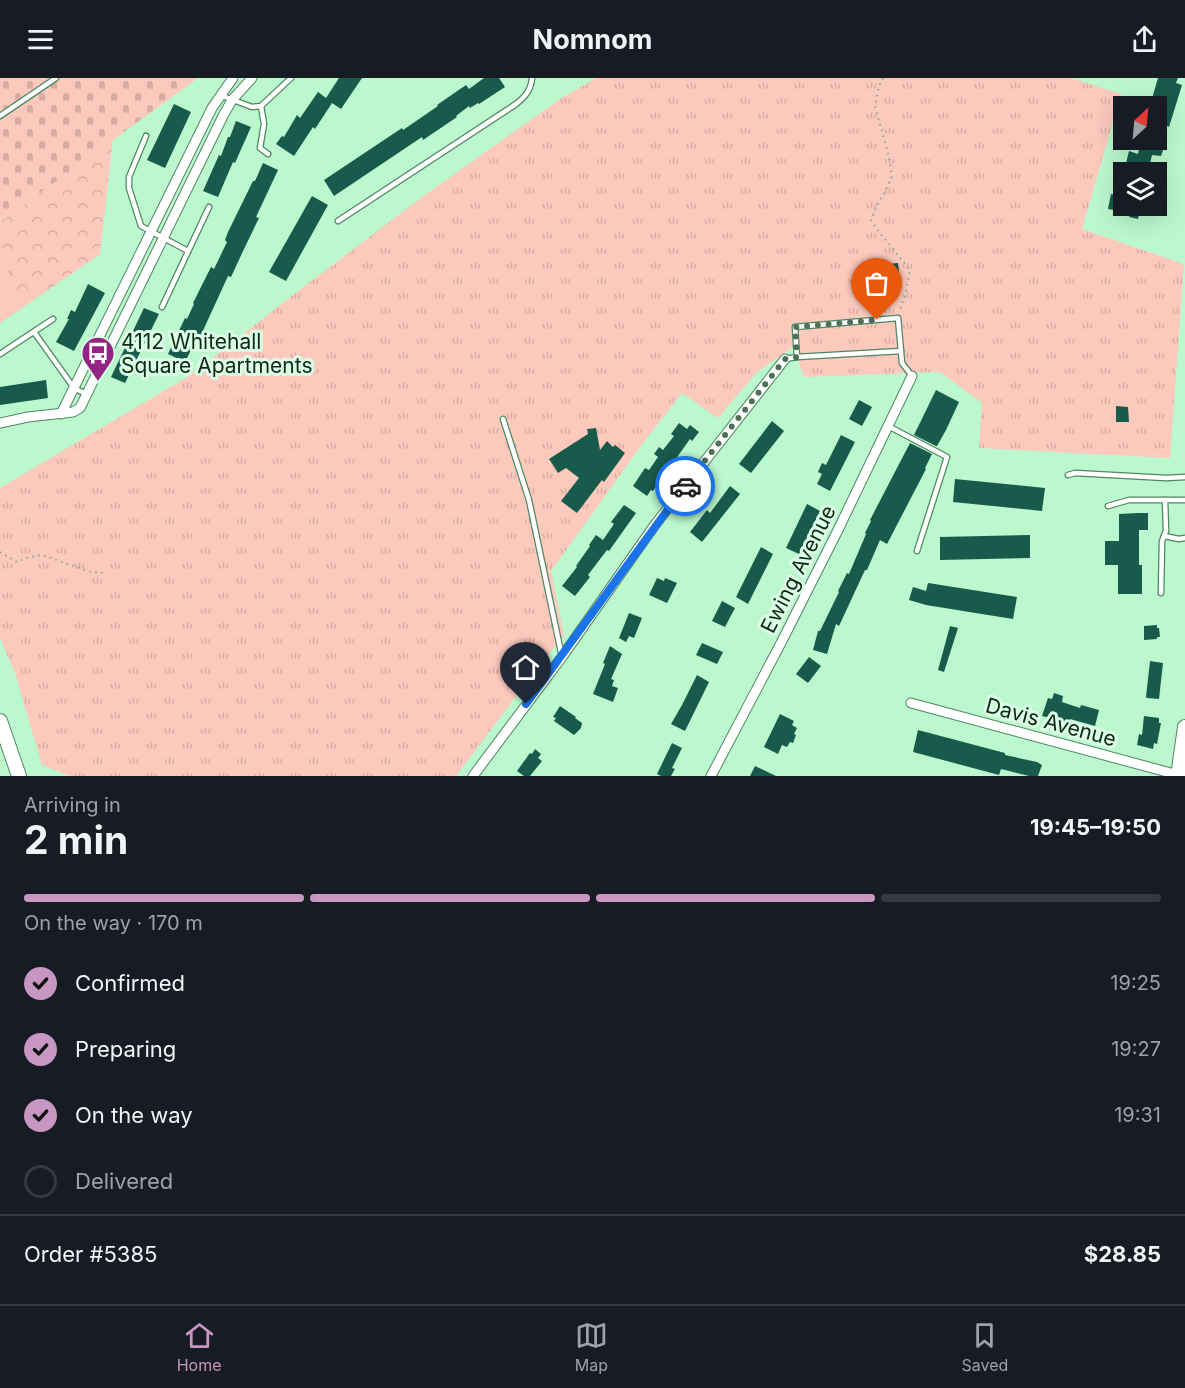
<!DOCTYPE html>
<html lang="en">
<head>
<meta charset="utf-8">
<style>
	body { margin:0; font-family:Inter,sans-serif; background:#20242c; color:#f1f3f6; height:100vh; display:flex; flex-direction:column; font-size:22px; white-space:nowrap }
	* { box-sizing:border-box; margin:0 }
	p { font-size:20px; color:#9ea1a6 }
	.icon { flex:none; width:33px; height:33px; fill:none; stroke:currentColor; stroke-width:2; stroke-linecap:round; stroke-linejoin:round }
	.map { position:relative; height:698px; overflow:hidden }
	.details { display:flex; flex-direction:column; background:#171b24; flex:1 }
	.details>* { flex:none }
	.needle { width:39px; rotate:26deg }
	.tools { position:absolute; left:1113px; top:18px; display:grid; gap:12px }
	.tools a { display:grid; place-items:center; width:54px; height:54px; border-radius:0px; background:#171b24; box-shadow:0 6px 24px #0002; font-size:30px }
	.pin { position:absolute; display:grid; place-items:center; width:51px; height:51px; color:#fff; margin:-62px -26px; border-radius:50% 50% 50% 0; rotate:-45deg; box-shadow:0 0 6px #0007 }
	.pin .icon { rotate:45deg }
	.courier { position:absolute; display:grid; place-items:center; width:60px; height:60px; margin:-30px; border:4px solid #1a73e8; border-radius:50%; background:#fff; color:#222; box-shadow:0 2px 8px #0007 }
	.summary em { font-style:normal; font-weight:700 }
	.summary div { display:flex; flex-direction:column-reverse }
	.summary { display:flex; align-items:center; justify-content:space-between; height:102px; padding:0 24px }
	h1 { font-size:39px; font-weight:700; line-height:45px }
	.bar { display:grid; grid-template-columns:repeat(4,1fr); gap:9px 6px; align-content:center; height:72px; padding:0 24px }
	.bar i { height:8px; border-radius:4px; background:#363941 }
	.bar .on { background:#c796c3 }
	.bar p { grid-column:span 4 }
	.line { display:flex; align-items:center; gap:15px; padding:0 24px; border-top:2px solid #363941 }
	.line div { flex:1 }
	ol { padding:0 24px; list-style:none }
	li { display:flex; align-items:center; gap:18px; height:66px }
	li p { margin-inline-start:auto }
	li .icon { padding:6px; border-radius:50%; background:#c796c3; color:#111; stroke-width:4 }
	li:last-child { color:#9ea1a6 }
	li i { width:33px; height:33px; border:3px solid #363941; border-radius:50% }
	header { display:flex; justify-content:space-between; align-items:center; height:78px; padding:0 24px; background:#171b24; font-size:27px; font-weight:700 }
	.dock { display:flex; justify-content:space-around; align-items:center; height:84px; border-top:2px solid #363941; background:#171b24; font-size:16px; color:#9ea1a6 }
	.dock a { display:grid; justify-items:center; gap:3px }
	.dock .on { color:#c796c3 }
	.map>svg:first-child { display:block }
</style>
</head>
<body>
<header><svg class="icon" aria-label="menu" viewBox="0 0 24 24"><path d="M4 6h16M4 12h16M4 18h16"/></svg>Nomnom<svg class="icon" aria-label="share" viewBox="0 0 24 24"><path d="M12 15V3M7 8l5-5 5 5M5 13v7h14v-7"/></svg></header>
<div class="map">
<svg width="1185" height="698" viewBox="0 0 1185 698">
	<defs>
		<pattern id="forest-crowns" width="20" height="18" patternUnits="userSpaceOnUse" patternTransform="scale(1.5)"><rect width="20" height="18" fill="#fcc9bd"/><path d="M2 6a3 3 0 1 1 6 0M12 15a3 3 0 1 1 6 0" fill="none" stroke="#d7ada2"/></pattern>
		<pattern id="cemetery-stones" width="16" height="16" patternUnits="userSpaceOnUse" patternTransform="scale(1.5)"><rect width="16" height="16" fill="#fcc9bd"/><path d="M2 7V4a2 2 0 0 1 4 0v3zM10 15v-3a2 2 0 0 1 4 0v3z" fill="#d7ada2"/></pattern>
		<pattern id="park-tufts" width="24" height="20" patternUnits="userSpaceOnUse" patternTransform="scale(1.5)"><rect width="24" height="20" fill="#fcc9bd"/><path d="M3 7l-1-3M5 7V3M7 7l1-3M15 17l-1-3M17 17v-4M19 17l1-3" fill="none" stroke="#d7ada2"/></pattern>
	</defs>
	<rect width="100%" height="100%" fill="#bbf8cd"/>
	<polygon fill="#fcc9bd" points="0,166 4,171 7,182 24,220 32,223 0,245"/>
	<path fill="url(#forest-crowns)" d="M113,61L100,176L32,223C26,221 18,219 14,214C4,201 11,179 0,166V144Z"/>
	<polygon fill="url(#cemetery-stones)" points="0,0 198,0 0,144"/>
	<polygon fill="url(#park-tufts)" points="596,0 1071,0 1121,16 1082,151 1184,186 1170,380 979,370 982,325 940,294 804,299 793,269 757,294 718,340 682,315 643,365 551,493 564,558 545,580 456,698 70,698 42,687 15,595 0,560 0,410 189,298 297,214 422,119 563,19"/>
	<g fill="#185a4b">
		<polygon points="339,0 362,0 341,31 332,25 315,51 313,49 294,78 276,66 282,58 284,59 297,37 300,40 318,14 326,20"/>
		<polygon points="484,0 499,0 505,9 479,26 478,25 470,30 469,28 456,38 457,39 423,62 422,59 334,118 324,102 402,50 403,52 438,28 437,27 466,7 469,11"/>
		<polygon points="1158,0 1178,0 1176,5 1182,7 1169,49 1165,47 1161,65 1165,66 1161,78 1152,77 1148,94 1125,89 1129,73 1138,76 1141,62 1156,62 1156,26 1151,24"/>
		<polygon points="174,26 191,34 165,90 147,82"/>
		<polygon points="236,43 251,49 235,85 233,84 218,119 203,113 219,77 221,78 228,59 230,59"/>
		<polygon points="263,85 278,92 256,139 259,140 244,171 231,199 228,198 201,257 199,256 185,284 168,276 185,240 187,241 194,226 193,225 211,189 214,191 227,164 225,162 228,154 253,103 255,103"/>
		<polygon points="1111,116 1124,118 1124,128 1141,128 1138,141 1129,139 1130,135 1108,131"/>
		<polygon points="312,118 328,127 286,203 269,194"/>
		<polygon points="898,185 900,202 874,204 872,188"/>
		<polygon points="88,206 105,215 74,273 56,264 69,241 67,241 71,232 75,234"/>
		<polygon points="144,230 159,236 125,305 111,299"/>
		<polygon points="46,302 48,320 0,327 0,309"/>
		<polygon points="936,312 959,324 946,352 937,368 936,368 914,357"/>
		<polygon points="859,322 872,329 862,348 849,341"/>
		<polygon points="1116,328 1128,329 1129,344 1116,344"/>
		<polygon points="772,343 784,353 751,395 739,386"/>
		<polygon points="679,345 687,351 690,347 699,354 692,363 690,361 653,413 651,412 647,418 633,408 645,390 649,392 658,379 654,376 659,369 663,372 674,358 671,356"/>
		<polygon points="596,350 600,372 607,363 613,369 615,367 625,375 604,404 602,402 577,435 561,423 579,400 566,390 558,395 549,381 588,356 587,351"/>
		<polygon points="841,357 855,364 830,413 817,406 822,396 818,394 822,385 826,387"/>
		<polygon points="910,365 932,376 925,390 926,391 887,466 880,462 867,492 865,492 839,548 836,546 827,576 813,572 818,553 820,553 839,514 838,513 847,495 849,496 866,456 865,455 871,443 870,442"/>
		<polygon points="955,401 1045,410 1042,433 953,424"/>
		<polygon points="730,408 740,416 702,464 690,454 707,432 710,435"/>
		<polygon points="807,426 820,433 799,476 786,470"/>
		<polygon points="624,427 636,435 609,473 607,472 588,497 590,499 575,518 562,508 577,489 576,488 590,468 589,467 596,457 603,462 614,446 611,444"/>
		<polygon points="1138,435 1148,435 1148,452 1139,452 1139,487 1142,487 1142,516 1118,516 1118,487 1105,487 1105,463 1119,463 1119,436"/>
		<polygon points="1030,457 1030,480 940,482 940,459"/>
		<polygon points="761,469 773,476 748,526 736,519"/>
		<polygon points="657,500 664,503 665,500 677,505 667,525 649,517"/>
		<polygon points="928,505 1017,519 1013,541 926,527 909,522 913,509 926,513"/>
		<polygon points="722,523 735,530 725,549 712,543"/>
		<polygon points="629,535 642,540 634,560 629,558 626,564 619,560"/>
		<polygon points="1157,547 1157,550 1159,550 1160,559 1157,559 1157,561 1144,562 1144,548"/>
		<polygon points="950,548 958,550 944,594 938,592"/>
		<polygon points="702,565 723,574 717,586 696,577"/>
		<polygon points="610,568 622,576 611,601 614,602 612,608 618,610 613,624 593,616 605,586 603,585"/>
		<polygon points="809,579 821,588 808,605 796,596"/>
		<polygon points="1150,583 1163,585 1159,621 1147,620 1146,619"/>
		<polygon points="697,597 709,604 685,653 671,646 682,627"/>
		<polygon points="1054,615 1063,618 1062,624 1080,630 1081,627 1099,632 1095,648 1070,641 1068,645 1060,643 1059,645 1050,642 1050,640 1042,638 1048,620 1052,621"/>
		<polygon points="560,628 576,639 575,640 582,645 581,650 574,657 554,643 556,640 553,639"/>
		<polygon points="780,636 794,643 792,647 797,650 794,656 796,657 793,665 790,664 787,669 782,667 778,676 764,669"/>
		<polygon points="1144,638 1159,640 1159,645 1161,645 1157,666 1154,665 1153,671 1137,667 1139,656 1142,657"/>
		<polygon points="918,652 1005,675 1005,677 1037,684 1042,687 1038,698 1029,698 1001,691 999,697 913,674"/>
		<polygon points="672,665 682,670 672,690 675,691 671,698 661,698 657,696"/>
		<polygon points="535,671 541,676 538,680 542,683 530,698 524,698 517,693 530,675 532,676"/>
		<polygon points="755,688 776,698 750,698"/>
	</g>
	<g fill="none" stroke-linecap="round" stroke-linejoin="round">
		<defs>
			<g id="lane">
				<polyline points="220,17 252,29 261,28 291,0"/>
				<polyline points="261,28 264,46 260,70 268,76"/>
				<polyline points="0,38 56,0"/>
				<polyline points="146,58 129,99 129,110 141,148 188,173"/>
				<path d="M338,143L516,26C525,19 531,12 532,0"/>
				<polyline points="162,229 209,129"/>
				<polyline points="34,254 74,310 86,316"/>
				<polyline points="0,276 53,241"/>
				<polyline points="797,279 901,273"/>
				<polyline points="785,281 797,279 795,249 898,240 902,285 912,298"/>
				<polyline points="503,341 529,422 562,579"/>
				<polyline points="888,348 947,379 917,473"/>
				<polyline points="1068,397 1075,395 1166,400 1185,399"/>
				<polyline points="1108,428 1129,422 1185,422"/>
				<polyline points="1164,458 1179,461 1185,460"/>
				<polyline points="1161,515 1162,463 1166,453 1165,422"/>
			</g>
			<g id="street">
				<polyline points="61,336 212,30 233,0"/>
				<polyline points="0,345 28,339 73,334 80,330 223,38 232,22 252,0"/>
				<polyline points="911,625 1182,698"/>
				<polyline points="473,698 562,579 654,448 785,281"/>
				<polyline points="711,698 782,563 838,452 912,298"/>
			</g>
			<g id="secondary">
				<polyline points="0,643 19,698"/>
				<polyline points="1178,698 1185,649"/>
			</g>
		</defs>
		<use href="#lane" stroke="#4e8761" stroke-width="7"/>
		<use href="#street" stroke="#4e8761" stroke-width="11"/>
		<use href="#secondary" stroke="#4e8761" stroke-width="16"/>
		<g stroke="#7cab8a" stroke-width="2" stroke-dasharray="1.5 4.5" stroke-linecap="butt">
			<polyline points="883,0 879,8 875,28 889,79 892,98 886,112 877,127 871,142 879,154 910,192 905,218 899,234"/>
			<polyline points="0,474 17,484 26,480 42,477 91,494 105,495"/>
		</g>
		<use href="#lane" stroke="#fff" stroke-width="4.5"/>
		<use href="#street" stroke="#fff" stroke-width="9"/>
		<use href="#secondary" stroke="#fff" stroke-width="14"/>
	</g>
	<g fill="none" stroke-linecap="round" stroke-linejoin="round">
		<polyline stroke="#4c7157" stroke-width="6" stroke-dasharray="0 10.8" points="685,408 785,281 797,279 795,249 877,242"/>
		<polyline stroke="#1a73e8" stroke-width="8" points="526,626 685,408"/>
	</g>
	<defs>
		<symbol id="bus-pin" viewBox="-11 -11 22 30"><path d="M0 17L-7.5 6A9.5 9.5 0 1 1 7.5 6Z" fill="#932485" stroke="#dbffe5"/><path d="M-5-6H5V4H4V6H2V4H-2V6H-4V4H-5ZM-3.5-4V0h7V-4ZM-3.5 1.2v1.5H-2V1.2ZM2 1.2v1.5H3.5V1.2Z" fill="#fff"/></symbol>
	</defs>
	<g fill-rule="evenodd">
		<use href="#bus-pin" x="79" y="256" width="38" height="52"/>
	</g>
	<g text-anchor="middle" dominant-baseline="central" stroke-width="6" stroke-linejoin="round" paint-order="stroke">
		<g font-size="21" fill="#102818" stroke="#dbffe5" text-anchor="start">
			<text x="121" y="263">4112 Whitehall<tspan x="121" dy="24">Square Apartments</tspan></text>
		</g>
		<g font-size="21" fill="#102818" stroke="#dbffe5">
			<text transform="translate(798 491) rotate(-63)">Ewing Avenue</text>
			<text transform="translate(1051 644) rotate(15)">Davis Avenue</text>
		</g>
	</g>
</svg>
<div class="tools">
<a><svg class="needle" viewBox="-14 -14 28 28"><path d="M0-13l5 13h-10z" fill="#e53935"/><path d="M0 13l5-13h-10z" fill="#9ea1a6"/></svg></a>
<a><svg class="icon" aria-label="layers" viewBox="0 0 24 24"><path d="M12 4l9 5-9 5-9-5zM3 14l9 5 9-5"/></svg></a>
</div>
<div class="pin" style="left:877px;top:242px;background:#ea580c"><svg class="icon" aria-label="bag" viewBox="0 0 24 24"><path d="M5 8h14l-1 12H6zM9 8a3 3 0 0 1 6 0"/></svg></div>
<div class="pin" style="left:526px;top:626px;background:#1f2937"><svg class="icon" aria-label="home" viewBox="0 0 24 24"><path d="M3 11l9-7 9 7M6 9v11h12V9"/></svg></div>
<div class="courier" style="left:685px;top:408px"><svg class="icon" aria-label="car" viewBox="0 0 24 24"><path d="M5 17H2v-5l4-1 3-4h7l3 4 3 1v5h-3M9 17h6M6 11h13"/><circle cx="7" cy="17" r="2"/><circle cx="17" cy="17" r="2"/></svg></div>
</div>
<section class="details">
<div class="summary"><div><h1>2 min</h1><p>Arriving in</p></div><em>19:45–19:50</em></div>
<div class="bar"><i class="on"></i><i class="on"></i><i class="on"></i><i></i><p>On the way · 170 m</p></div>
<ol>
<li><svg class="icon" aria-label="check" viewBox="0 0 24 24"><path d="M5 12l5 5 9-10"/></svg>Confirmed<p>19:25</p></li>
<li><svg class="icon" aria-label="check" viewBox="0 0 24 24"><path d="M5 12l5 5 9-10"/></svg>Preparing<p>19:27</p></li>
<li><svg class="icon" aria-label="check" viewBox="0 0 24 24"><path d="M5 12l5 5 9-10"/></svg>On the way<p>19:31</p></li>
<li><i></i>Delivered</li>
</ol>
<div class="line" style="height:78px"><div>Order #5385</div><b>$28.85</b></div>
</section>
<nav class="dock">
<a class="on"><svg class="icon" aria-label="home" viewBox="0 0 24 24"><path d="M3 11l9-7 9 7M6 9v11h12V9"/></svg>Home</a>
<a><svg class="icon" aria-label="map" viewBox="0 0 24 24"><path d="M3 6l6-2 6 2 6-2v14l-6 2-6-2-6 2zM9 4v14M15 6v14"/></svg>Map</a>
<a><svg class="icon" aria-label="saved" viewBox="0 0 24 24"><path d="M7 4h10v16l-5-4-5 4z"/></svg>Saved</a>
</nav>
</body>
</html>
